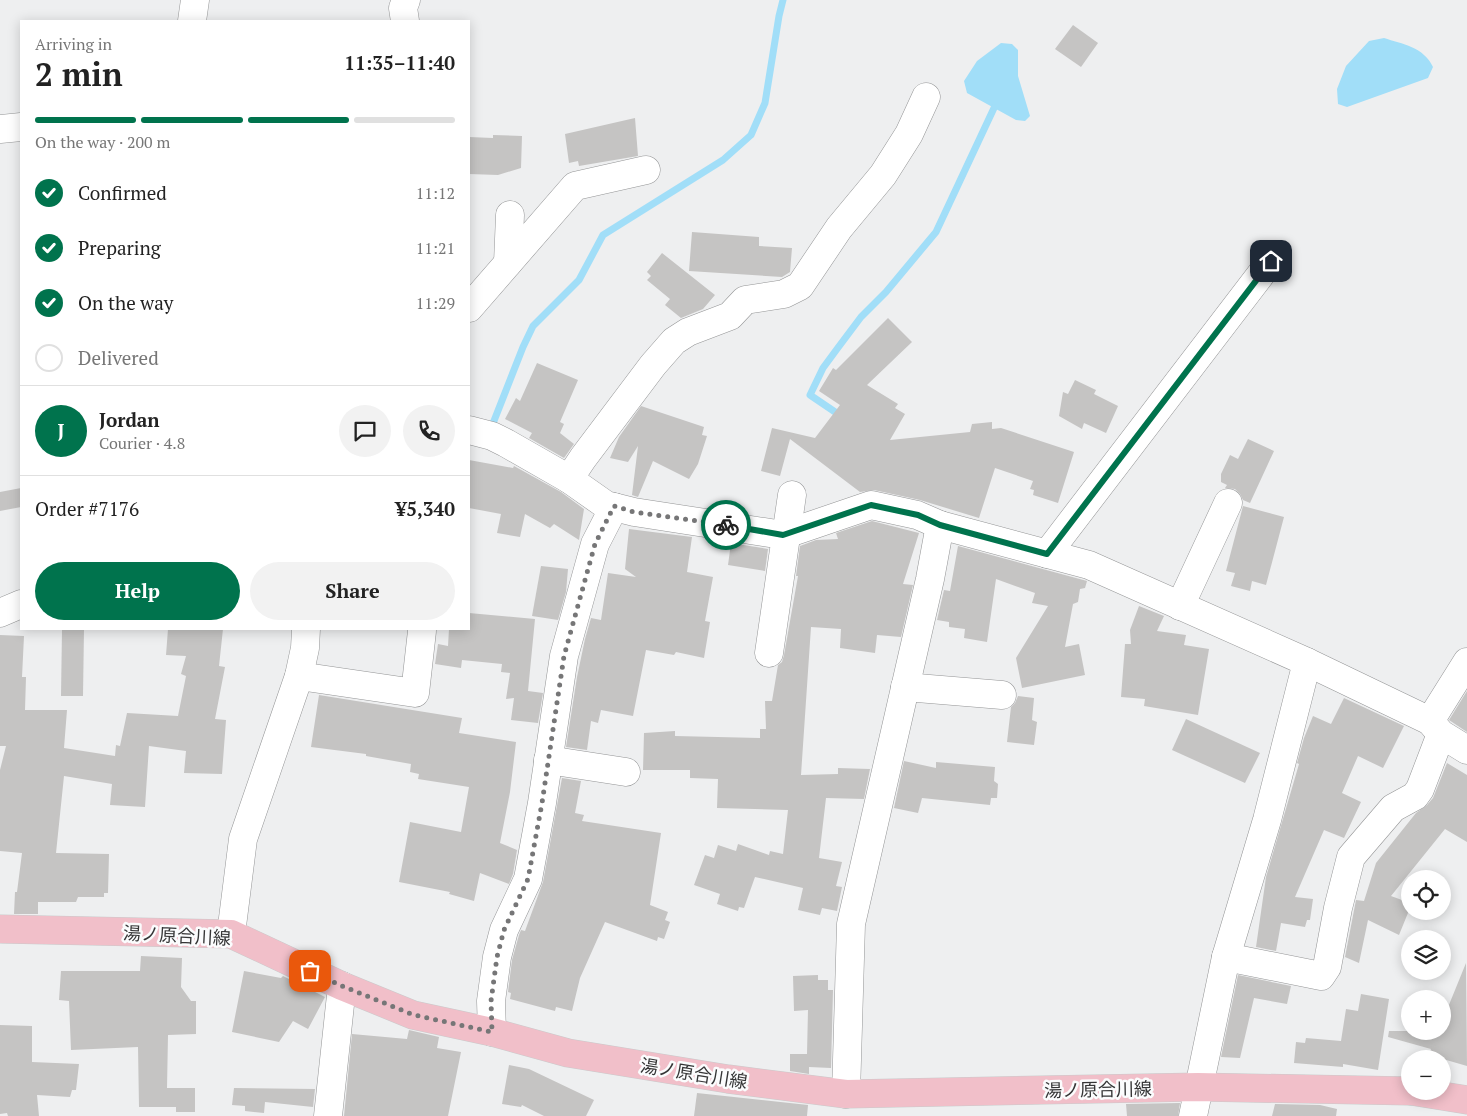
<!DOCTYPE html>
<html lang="en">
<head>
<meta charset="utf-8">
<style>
	body { margin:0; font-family:"PT Serif","Noto Sans JP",serif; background:#f2f2f2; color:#222; height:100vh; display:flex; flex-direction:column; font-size:19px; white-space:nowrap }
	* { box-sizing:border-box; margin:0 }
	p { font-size:16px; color:#767676 }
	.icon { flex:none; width:28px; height:28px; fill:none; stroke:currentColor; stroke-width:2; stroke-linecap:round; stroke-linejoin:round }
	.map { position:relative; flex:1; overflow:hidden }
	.details { position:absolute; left:20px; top:20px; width:450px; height:610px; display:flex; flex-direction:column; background:#fff; border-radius:0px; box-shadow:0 2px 12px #0003 }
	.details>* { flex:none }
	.tools { position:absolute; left:1401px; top:870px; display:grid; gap:10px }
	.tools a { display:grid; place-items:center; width:50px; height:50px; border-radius:50%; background:#fff; box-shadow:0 2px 12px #0003; font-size:25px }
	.pin { position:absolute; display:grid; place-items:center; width:42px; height:42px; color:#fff; margin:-21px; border-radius:10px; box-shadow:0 2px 8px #0006 }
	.courier { position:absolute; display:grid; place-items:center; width:50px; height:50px; margin:-25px; border:4px solid #00734d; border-radius:50%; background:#fff; color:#222; box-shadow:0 1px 6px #0007 }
	.headline em { font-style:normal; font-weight:700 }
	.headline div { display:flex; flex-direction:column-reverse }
	.headline { display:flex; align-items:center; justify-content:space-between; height:85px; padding:0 15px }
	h1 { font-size:32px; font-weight:700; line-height:38px }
	.bar { display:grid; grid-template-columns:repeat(4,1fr); gap:8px 5px; align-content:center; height:60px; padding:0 15px }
	.bar i { height:6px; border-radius:4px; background:#e0e0e0 }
	.bar .current { background:#00734d }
	.bar p { grid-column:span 4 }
	.line { display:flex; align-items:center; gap:12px; padding:0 15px; border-top:1px solid #e0e0e0 }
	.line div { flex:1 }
	.round { display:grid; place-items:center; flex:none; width:52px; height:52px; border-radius:26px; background:#f2f2f2 }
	ol { padding:0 15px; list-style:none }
	li { display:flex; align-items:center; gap:15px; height:55px }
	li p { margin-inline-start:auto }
	li .icon { padding:5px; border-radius:50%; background:#00734d; color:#fff; stroke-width:4 }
	li:last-child { color:#767676 }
	li i { width:28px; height:28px; border:2px solid #e0e0e0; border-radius:50% }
	.button { display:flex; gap:10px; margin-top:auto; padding:10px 15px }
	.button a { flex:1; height:58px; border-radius:30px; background:#00734d; color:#fff; font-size:20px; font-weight:700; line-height:58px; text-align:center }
	.button a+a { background:#f2f2f2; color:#222 }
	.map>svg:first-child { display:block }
</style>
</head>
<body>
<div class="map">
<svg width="1467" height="1116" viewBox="0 0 1467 1116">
	<rect width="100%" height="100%" fill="#eeeff0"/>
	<g fill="#a1def8">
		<path d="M1384,38C1402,44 1424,47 1433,67L1428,78L1347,107L1338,104L1337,89L1346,66L1369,41Z"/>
		<polygon points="1001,43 1012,44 1018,50 1018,76 1030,116 1025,121 1016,120 967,93 964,81 977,61"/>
	</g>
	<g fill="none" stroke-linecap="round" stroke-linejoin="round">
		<g stroke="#a1def8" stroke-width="7">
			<polyline points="841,416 810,395 823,368 837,349 861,317 886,292 936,232 994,108"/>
			<polyline points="490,431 523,347 533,326 579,280 603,235 723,160 751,135 765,103 779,16 783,0"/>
		</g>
	</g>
	<g fill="#c5c4c3">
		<polygon points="1073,25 1098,43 1081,67 1055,49"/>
		<polygon points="635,118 638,156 579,166 578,161 569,163 565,134"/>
		<polygon points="493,135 522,136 521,168 498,175 469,174 469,137 493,138"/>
		<polygon points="692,232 759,237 759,246 792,248 790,272 782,277 689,271"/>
		<polygon points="662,253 715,295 703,309 681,318 665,305 670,299 647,280 651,276 647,272"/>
		<polygon points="888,318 912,342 867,385 898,404 895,408 905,414 890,440 970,432 972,424 992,422 992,429 1001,428 1074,452 1058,503 1033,495 1034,490 1030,489 1033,481 995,468 979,518 920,500 874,490 860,492 790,439 780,476 761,471 772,428 815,438 840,405 819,391 833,368 836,370"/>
		<polygon points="537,363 578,380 560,422 564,424 560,433 574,444 564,458 529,438 532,433 505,419 516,398 520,401"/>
		<polygon points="1075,380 1096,390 1094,394 1118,406 1106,433 1084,423 1082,429 1059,416 1063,392 1068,394"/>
		<polygon points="641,406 704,427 702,435 707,436 698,464 689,479 653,461 638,497 632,495 638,446 628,462 610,458 619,437"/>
		<polygon points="1248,439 1274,451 1250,503 1243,500 1240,494 1235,489 1225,488 1227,485 1221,482 1221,474 1230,455 1238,459"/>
		<polygon points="469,460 513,468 514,466 561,492 584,509 579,540 554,524 550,528 525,514 520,537 497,533 501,514 469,508"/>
		<polygon points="21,488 21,507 0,511 0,492"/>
		<polygon points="1243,506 1284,517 1266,585 1252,581 1250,591 1231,586 1235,573 1226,571"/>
		<polygon points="872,521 919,533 903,584 913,585 901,637 877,635 875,653 840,648 841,629 811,627 801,775 838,774 838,768 870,769 864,799 826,798 819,858 842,862 836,886 842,887 837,911 822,908 820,915 798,910 803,888 755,877 744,908 739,907 738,911 717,904 720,894 694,885 705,855 714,858 718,845 736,851 738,844 769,855 770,851 783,854 788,810 717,808 718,779 690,778 690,770 643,770 644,733 675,731 675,736 760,738 760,729 766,729 765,701 772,701 778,665 782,662 784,655 798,576 796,576 800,546 816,540 838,539 836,533"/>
		<polygon points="629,529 692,537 687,572 713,577 705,621 710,622 704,658 676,652 674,655 646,650 633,716 601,710 598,723 591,721 587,750 566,747 577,677 585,639 591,618 601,620 608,573 636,577 625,569"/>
		<polygon points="731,543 768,549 765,571 728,565"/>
		<polygon points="958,546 1087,581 1085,588 1080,589 1078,602 1073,604 1065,647 1079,644 1085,675 1022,688 1016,658 1048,606 1032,603 1035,593 996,579 987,642 964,638 965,629 949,627 949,622 937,620 944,590 950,591"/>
		<polygon points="541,566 568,569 566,592 558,620 532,616"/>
		<polygon points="1139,606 1164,616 1157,631 1186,635 1184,645 1209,649 1198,715 1144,706 1145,699 1121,697 1125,644 1131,644 1130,630"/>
		<polygon points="469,613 535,619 528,691 543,693 538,723 511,720 514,698 506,699 510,673 501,672 502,664 462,660 461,668 435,664 438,644 448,646 449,629 469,629"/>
		<polygon points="62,629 84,629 83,696 61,696"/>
		<polygon points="168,629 223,629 219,666 225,667 215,719 226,720 222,774 184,773 186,751 149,746 145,807 110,805 112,784 64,776 56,853 109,854 108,893 104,893 104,897 78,897 76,902 38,902 38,914 14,914 15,892 17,892 22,853 0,851 0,770 6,746 0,746 0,635 24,636 22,677 26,677 25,710 67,710 64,748 115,756 116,745 120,746 127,713 178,716 186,676 181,674 186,656 166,655"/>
		<polygon points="1467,691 1467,732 1449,720"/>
		<polygon points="319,695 462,718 459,733 516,742 510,792 500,843 517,850 513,874 509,884 480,873 474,901 449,894 450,892 399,882 410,822 461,832 469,787 418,779 419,774 410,772 411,764 366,756 366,754 311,747"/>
		<polygon points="1018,696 1034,698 1032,720 1037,722 1034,745 1007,742 1011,707 1015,703"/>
		<polygon points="1344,698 1404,726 1383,768 1358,756 1342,793 1361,802 1344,838 1324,830 1295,897 1313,899 1310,920 1307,920 1305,927 1281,923 1276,951 1256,947 1266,877 1299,764 1297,763 1304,738 1313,716 1331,724"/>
		<polygon points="1186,719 1260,753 1245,783 1172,750"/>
		<polygon points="904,761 936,768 936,762 995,767 994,781 998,784 997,798 991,798 990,805 922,798 918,813 894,808"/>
		<polygon points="1447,763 1467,775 1467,842 1445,829 1391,896 1410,903 1410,908 1399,935 1368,920 1359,963 1345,957 1356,900 1364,901 1376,863 1416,813 1427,805 1433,798"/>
		<polygon points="562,778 581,781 575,813 584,815 582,821 661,833 650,905 668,912 665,920 670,922 664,939 658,937 657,941 605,922 580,978 572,1011 556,1007 555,1011 510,999 511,993 508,992 512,960 519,935 521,930 525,931 543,882"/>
		<polygon points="141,956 182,958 181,987 191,1001 196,1001 196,1034 168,1035 167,1088 195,1088 195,1112 176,1112 176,1107 139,1107 138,1047 71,1050 69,1001 59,1000 61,971 140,971"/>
		<polygon points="1466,963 1467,1066 1429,1055 1431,1049 1388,1037 1389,1031 1442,1031 1442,1022"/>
		<polygon points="244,971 281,978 283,976 325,997 308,1029 293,1021 279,1042 232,1032"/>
		<polygon points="818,975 818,980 828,980 828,990 833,990 831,1068 809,1067 809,1074 790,1071 790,1054 807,1054 808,1010 794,1011 793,976"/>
		<polygon points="1238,975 1291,986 1287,1004 1254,998 1240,1058 1221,1057"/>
		<polygon points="1361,994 1389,999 1378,1070 1343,1064 1343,1067 1294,1063 1296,1042 1305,1043 1306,1038 1341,1041 1346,1009 1358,1011"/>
		<polygon points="0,1025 32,1026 32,1062 79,1064 76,1090 72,1090 70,1097 37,1095 39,1116 8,1116 7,1113 0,1114"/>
		<polygon points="409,1030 439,1037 437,1048 461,1052 448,1116 344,1116 352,1034 407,1039"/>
		<polygon points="509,1065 529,1069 594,1100 586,1116 544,1116 522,1105 521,1107 502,1104"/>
		<polygon points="234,1088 315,1089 313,1107 265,1102 264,1113 245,1111 245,1106 232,1105"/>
		<polygon points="697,1093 808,1105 807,1116 694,1116"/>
		<polygon points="1180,1103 1178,1116 1127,1116 1126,1104"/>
		<polygon points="1275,1104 1320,1105 1337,1109 1336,1116 1272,1116"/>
	</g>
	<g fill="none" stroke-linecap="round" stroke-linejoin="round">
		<defs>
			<g id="minor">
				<polyline points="192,21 195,0"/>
				<polyline points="405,21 403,8 406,0"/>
				<polyline points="0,129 21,127"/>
				<polyline points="508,263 510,215"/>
				<polyline points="469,308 575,186 646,170"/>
				<polyline points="469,430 492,436 506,443 569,479 606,505 634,512 783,535 871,505 917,515 940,525 1089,565 1307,662 1430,721 1441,734 1467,750"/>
				<polyline points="569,479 583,458 653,365 674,341 688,332 730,316 745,300 784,294 800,286 839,228 883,175 909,134 926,97"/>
				<polyline points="1047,554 1271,261"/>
				<polyline points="1180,606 1228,503"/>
				<polyline points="0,613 21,604"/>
				<polyline points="769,653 792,495"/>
				<polyline points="299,676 415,693 422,631"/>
				<polyline points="905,687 1002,695"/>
				<polyline points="1430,721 1467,662"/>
				<polyline points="548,760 626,772"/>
				<polyline points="231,934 243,839 299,676 305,648 306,629"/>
				<polyline points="1226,957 1321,976 1327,967 1338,908 1351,857 1393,808 1415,796 1420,789 1441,734"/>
				<polyline points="492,1032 491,1001 497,957 504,930 528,879 542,803 564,656 595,544 614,507"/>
				<polyline points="846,1094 851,924 930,579 940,525"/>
				<polyline points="328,1116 342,986"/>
				<polyline points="1193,1116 1226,957 1267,820 1307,662"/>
			</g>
			<g id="major">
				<polyline points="0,929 231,934 342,986 413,1015 492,1032 568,1053 728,1079 846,1094 1198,1087 1410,1091"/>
				<polyline points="1411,1091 1467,1100"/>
			</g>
		</defs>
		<use href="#minor" stroke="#949596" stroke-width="29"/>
		<use href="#major" stroke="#cacacb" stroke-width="29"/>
		<use href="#minor" stroke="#fff" stroke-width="28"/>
		<use href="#major" stroke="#f1bfc9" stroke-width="28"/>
	</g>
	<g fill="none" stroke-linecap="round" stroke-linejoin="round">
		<polyline stroke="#767677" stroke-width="5" stroke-dasharray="0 9" points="310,971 342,986 414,1015 492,1032 491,1001 497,957 504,930 528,879 542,803 564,656 595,544 614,506 634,512 726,525"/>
		<polyline stroke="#00734d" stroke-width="6" points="726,525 783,535 871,505 918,515 940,525 1047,554 1271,261"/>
	</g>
	<g text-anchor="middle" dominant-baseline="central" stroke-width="5" stroke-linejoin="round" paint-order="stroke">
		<g font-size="18" fill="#353536" stroke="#fbfcfd">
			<text transform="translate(177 935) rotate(3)">湯ノ原合川線</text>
			<text transform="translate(694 1073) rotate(9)">湯ノ原合川線</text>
			<text transform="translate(1098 1089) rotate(-1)">湯ノ原合川線</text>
		</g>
	</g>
</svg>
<div class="tools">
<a><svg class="icon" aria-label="locate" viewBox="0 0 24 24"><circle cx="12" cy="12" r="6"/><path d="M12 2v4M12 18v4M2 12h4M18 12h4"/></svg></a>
<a><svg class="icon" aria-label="layers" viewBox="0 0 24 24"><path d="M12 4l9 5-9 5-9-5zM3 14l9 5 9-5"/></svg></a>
<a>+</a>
<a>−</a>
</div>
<div class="pin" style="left:310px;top:971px;background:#ea580c"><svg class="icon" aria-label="bag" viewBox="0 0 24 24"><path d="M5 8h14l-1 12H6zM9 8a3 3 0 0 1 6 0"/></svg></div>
<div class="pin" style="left:1271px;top:261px;background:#1f2937"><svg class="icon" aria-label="home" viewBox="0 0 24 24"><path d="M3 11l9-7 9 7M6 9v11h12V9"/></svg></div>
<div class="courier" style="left:726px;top:525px"><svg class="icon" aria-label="bike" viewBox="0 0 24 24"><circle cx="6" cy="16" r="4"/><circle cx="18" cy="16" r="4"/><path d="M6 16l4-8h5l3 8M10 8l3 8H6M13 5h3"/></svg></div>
<section class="details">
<div class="headline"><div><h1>2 min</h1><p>Arriving in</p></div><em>11:35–11:40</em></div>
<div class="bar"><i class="current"></i><i class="current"></i><i class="current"></i><i></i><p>On the way · 200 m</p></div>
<ol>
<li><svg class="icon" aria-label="check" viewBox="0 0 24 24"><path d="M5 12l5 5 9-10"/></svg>Confirmed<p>11:12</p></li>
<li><svg class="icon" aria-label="check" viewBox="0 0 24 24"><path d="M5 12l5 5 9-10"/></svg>Preparing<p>11:21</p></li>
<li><svg class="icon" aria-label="check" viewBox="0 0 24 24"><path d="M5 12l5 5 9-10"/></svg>On the way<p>11:29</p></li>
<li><i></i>Delivered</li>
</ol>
<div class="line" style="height:90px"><b class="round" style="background:#00734d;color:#fff">J</b><div><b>Jordan</b><p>Courier · 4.8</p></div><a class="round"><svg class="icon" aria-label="chat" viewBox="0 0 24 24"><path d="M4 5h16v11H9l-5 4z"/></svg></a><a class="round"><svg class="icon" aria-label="phone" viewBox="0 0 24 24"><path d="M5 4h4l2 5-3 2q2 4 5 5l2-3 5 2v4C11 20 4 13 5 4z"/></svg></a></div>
<div class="line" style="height:65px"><div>Order #7176</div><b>¥5,340</b></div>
<div class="button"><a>Help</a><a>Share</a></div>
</section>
</div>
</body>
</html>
